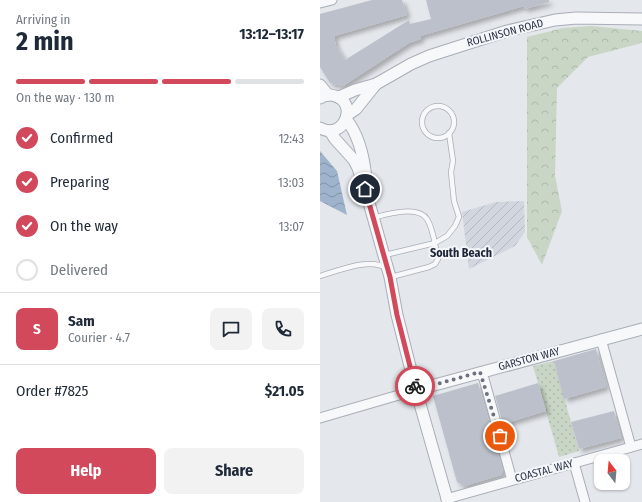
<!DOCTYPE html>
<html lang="en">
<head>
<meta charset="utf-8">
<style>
	body { margin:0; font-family:"Fira Sans Condensed",sans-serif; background:#f2f2f3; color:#1f2937; height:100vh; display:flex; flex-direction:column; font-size:15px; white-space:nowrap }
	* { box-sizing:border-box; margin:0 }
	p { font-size:13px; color:#747a83 }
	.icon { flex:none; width:22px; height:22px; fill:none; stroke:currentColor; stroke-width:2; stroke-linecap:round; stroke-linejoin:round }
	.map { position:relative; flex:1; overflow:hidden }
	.panel { display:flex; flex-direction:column; background:#fff; width:320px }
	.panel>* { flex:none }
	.needle { width:26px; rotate:344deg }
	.controls { position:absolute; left:274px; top:454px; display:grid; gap:8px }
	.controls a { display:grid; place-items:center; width:36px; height:36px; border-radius:8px; background:#fff; box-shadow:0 1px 3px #0004; font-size:20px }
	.pin { position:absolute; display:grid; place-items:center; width:34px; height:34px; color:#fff; margin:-17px; border:2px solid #fff; border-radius:50%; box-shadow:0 1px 4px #0007 }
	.courier { position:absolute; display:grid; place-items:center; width:40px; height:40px; margin:-20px; border:3px solid #d1495b; border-radius:50%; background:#fff; color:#222; box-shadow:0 1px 5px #0007 }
	.head em { font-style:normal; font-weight:700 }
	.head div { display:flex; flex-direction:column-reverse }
	.head { display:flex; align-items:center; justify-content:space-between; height:68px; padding:0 16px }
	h1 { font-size:26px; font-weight:700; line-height:30px }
	.bar { display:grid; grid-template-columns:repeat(4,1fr); gap:6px 4px; align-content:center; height:48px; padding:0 16px }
	.bar i { height:5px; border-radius:3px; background:#e0e1e3 }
	.bar .on { background:#d1495b }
	.bar p { grid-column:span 4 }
	.line { display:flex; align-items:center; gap:10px; padding:0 16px; border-top:1px solid #e0e1e3 }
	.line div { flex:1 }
	.round { display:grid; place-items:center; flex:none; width:42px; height:42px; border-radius:8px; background:#f2f2f3 }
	ol { padding:0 16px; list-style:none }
	li { display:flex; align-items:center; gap:12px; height:44px }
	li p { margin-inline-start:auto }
	li .icon { padding:4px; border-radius:50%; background:#d1495b; color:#fff; stroke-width:4 }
	li:last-child { color:#747a83 }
	li i { width:22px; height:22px; border:2px solid #e0e1e3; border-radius:50% }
	.button { display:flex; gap:8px; margin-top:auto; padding:8px 16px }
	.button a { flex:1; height:46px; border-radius:8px; background:#d1495b; color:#fff; font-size:16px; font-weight:700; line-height:46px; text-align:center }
	.button a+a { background:#f2f2f3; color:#1f2937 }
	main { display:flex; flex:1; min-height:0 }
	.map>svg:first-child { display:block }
</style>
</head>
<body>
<main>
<section class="panel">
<div class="head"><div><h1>2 min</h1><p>Arriving in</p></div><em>13:12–13:17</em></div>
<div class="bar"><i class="on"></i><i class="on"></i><i class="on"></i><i></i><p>On the way · 130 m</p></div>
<ol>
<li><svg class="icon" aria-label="check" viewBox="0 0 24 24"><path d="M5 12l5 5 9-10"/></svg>Confirmed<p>12:43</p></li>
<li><svg class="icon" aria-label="check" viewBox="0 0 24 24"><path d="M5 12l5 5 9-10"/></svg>Preparing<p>13:03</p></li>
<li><svg class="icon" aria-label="check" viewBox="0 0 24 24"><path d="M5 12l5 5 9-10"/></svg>On the way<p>13:07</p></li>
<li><i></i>Delivered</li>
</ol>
<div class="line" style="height:72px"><b class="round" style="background:#d1495b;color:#fff">S</b><div><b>Sam</b><p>Courier · 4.7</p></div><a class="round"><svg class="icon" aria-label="chat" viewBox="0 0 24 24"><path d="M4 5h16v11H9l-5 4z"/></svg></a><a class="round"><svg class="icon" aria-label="phone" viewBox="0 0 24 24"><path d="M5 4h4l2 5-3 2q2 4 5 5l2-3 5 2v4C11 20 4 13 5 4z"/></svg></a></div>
<div class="line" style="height:52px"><div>Order #7825</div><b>$21.05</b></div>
<div class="button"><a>Help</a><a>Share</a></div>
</section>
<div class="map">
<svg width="322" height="502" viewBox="0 0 322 502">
	<defs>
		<pattern id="industrial-furrows" width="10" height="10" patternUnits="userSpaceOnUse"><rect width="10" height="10" fill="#d2d6de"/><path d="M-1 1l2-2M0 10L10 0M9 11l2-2" fill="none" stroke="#b4b8c0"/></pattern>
		<pattern id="forest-crowns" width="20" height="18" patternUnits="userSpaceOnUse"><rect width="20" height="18" fill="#c9d6c5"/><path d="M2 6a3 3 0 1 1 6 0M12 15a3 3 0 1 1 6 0" fill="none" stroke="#adb8ab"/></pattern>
		<pattern id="park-dots" width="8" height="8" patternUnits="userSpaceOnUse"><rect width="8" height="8" fill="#c9d6c5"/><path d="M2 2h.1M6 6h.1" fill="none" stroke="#adb8ab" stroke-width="1.8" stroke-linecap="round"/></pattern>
		<pattern id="water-waves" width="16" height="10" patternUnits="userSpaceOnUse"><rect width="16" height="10" fill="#9fb4cc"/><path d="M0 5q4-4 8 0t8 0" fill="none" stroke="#8293a7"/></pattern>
		<filter id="shadow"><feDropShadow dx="3.5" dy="3.5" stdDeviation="2" flood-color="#0004"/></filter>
	</defs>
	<rect width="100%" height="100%" fill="#e4e7ec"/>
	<polygon fill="url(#industrial-furrows)" points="204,201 205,232 195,246 149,269 142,212 176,202"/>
	<polygon fill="url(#forest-crowns)" points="271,26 322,31 322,43 268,57 237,88 235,176 242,211 222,265 207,237 207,37 243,28"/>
	<polygon fill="url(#park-dots)" points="234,361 259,451 239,457 213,366"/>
	<polygon fill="url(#water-waves)" points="0,151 17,171 27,215 0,201"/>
	<g fill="#bbc0ca" filter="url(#shadow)">
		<polygon points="52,0 82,0 87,15 14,36 16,46 25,60 89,20 90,24 111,19 106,0 229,0 229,2 205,9 204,6 100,36 101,39 89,43 23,86 10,83 0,67 0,14"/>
		<polygon points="276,349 286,387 244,399 234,361"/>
		<polygon points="158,383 183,471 181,475 144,486 137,482 113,396"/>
		<polygon points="218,383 226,411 183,424 175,396"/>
		<polygon points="294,411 301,438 259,449 251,422"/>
	</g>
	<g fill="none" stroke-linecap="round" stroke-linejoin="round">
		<defs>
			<g id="service">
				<circle cx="118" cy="122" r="16"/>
				<path d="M53,218C66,214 98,205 107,219C114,230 115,247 118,259L115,264L109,267L71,277"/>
				<polyline points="65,255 115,243 127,236 135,226 139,217 134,201 132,182 131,172 133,161 129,133"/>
				<path d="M0,276C18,271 49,257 66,268"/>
			</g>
			<g id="minor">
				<polyline points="0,3 12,0"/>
				<polyline points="281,339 311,447"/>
				<polyline points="160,372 164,379 192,480"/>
				<polyline points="0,418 96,390"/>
				<polyline points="254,463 265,502"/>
				<polyline points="126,499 322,444"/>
			</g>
			<g id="tertiary">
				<polyline points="0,85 8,95"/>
				<polyline points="19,97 35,90 56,84 91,64 109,56 187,31 235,20 256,18 322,19"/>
				<path d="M0,98C5,95 10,94 15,96C39,103 24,141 0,128"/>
				<polyline points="27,115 36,109 56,84"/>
				<path d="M26,119C39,135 44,158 46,178"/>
				<polyline points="10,131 15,139 34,160 38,168 48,199 70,277 77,315 96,390 128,502"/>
				<polyline points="96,390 322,329"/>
			</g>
		</defs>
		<use href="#service" stroke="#a9aeb7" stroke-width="6"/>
		<use href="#minor" stroke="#a9aeb7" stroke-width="11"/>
		<use href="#tertiary" stroke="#a9aeb7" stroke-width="13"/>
		<use href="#service" stroke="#f7f8fa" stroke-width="4.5"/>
		<use href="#minor" stroke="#f7f8fa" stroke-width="9"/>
		<use href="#tertiary" stroke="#f7f8fa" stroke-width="11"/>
	</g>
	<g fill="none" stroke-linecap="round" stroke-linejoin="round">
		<polyline stroke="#6c737f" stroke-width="4" stroke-dasharray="0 7.2" points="95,386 96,390 160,372 180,436"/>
		<polyline stroke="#d1495b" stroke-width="5" points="45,189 70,277 77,315 95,386"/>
	</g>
	<g text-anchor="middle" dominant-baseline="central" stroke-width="4" stroke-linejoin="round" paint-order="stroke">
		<g font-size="11" fill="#2b3445" stroke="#f4f6f9">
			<text transform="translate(185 33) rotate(-15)">ROLLINSON ROAD</text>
			<text transform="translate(209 359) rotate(-15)">GARSTON WAY</text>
			<text transform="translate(224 471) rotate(-15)">COASTAL WAY</text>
		</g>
		<g font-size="12" font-weight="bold" fill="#1d2536" stroke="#f4f6f9">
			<text x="141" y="253">South Beach</text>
		</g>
	</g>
</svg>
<div class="controls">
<a><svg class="needle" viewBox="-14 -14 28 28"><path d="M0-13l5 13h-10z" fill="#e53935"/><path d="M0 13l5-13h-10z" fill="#747a83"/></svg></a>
</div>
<div class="pin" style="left:180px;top:436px;background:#ea580c"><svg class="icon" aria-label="bag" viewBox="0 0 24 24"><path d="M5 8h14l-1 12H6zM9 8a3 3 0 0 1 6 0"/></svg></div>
<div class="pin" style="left:45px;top:189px;background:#1f2937"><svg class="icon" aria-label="home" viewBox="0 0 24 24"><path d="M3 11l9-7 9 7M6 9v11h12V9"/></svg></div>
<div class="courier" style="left:95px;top:386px"><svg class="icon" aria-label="bike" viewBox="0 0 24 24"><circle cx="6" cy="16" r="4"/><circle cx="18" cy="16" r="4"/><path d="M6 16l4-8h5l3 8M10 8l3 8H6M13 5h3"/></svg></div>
</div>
</main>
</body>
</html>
